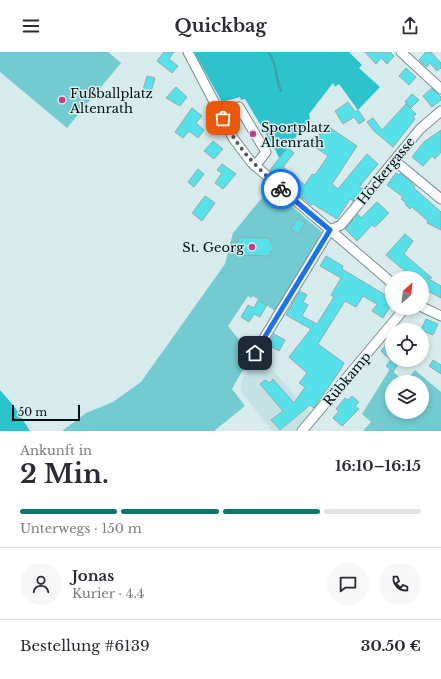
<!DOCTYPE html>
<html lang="de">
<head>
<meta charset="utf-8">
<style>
	body { margin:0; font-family:"Libre Baskerville",serif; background:#f7f7f7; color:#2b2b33; height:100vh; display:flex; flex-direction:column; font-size:15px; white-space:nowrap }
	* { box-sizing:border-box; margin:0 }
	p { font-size:13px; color:#7c7c81 }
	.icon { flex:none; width:22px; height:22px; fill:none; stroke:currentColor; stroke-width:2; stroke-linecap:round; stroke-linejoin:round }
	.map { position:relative; height:379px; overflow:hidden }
	.panel { display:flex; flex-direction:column; background:#fff; flex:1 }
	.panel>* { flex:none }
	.needle { width:26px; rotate:28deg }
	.controls { position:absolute; left:385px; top:219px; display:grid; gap:8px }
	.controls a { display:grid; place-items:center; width:44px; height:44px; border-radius:50%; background:#fff; box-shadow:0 2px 6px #0003; font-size:20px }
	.scale { position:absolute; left:12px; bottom:10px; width:68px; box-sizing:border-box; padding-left:4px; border:2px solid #070e0f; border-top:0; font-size:11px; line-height:14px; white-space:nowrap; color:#070e0f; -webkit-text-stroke:3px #d7ebed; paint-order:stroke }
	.pin { position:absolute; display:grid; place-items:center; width:34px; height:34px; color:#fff; margin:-17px; border-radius:8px; box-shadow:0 2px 6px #0006 }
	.courier { position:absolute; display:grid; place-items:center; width:40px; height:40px; margin:-20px; border:3px solid #1a73e8; border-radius:50%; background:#fff; color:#222; box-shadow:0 1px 5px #0007 }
	.headline em { font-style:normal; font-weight:700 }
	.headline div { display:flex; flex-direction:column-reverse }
	.headline { display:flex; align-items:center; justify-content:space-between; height:68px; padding:0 20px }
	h1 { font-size:26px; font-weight:700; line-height:30px }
	.bar { display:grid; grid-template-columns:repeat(4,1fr); gap:6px 4px; align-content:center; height:48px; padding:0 20px }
	.bar i { height:5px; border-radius:3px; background:#e1e1e2 }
	.bar .active { background:#0f766e }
	.bar p { grid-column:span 4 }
	.line { display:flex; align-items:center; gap:10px; padding:0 20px; border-top:1px solid #e1e1e2 }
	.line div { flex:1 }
	.round { display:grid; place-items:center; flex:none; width:42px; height:42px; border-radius:21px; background:#f7f7f7 }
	header { display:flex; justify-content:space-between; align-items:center; height:52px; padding:0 20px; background:#fff; font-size:18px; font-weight:700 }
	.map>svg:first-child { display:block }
</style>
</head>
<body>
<header><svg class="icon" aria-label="menu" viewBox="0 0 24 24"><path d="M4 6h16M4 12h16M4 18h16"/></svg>Quickbag<svg class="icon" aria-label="share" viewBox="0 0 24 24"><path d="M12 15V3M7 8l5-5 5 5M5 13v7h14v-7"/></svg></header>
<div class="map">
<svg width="441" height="379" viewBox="0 0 441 379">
	<rect width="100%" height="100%" fill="#d7ebed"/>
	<polygon fill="#c4e2e4" points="261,304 310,361 295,379 272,379 242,341 241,330 255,307 257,309"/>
	<g fill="#72cbd1">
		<polygon points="0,0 108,0 121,11 67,76 0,20"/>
		<polygon points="270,136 322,180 282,252 280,251 275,259 253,244 251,246 248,244 228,274 251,303 232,337 245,354 214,379 62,379 86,361 113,350 141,330 225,212 233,181"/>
		<polygon points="390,317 405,330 392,330 392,360 422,360 422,330 405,330 415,318 441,340 441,379 363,379 371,370 362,362"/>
	</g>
	<g fill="#2cc3cc">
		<polygon points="194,0 349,0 362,13 359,16 380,35 358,58 339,32 335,35 333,31 309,62 310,67 279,106 274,95 245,47 241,48 240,45 222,50"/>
		<polygon points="0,338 14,354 30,379 0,379"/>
	</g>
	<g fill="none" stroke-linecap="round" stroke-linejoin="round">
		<path stroke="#3aa3aa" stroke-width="2.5" d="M268,0C277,10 275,26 281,39"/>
	</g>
	<g fill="#56e1ea" stroke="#95a9aa">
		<polygon points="164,0 174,0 169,7 178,14 172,21 157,9"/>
		<polygon points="365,0 390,0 394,4 387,12 381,6 376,12"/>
		<polygon points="426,0 431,0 441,11 441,16 437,19 430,11 427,15 419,8"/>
		<polygon points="406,16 416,25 409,33 399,24"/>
		<polygon points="147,24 155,26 151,40 143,38"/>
		<polygon points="176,35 187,45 180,54 166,46"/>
		<polygon points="432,36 441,45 441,48 432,55 423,44"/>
		<polygon points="412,42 419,48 411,56 405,50"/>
		<polygon points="348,50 355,60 358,58 365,68 359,72 354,65 343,72 335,59"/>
		<polygon points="406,52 416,62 413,65 415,67 393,95 374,79 367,70 373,66 382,78"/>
		<polygon points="192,56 202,64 196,71 204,78 198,86 189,79 183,86 175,80"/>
		<polygon points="326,73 357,94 332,132 338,137 367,102 378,112 359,135 363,137 353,149 350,147 337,167 313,152 311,153 270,118 288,95 294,101 283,115 305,133 312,122 315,123 328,104 312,93"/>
		<polygon points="441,78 441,100 435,107 432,104 423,114 412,105 424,90"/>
		<polygon points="213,89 223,97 214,107 204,99"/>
		<polygon points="222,112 236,122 223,137 215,131 222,121 217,118"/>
		<polygon points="198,117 204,122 194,135 188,130"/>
		<polygon points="396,121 399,123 400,121 413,132 415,134 414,136 441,160 441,178 427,171 428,169 412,155 410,157 405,152 406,151 401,147 403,145 387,133"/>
		<polygon points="205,144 215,151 202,169 192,161"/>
		<polygon points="377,150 389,161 375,175 372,173 357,189 345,177 358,162 361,166"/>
		<polygon points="298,166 305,171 298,182 291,177"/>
		<polygon points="405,182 413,189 404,202 432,226 427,226 441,234 441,246 422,236 422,226 402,226 407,221 386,203"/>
		<polygon points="239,185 270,186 270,190 274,193 274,198 270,200 270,204 237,203 238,199 230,198 231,190 238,190"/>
		<polygon points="326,204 343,214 342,217 392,247 392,251 383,266 372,259 377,252 363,244 356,255 345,249 318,292 344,311 341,317 314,356 310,353 280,378 271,368 283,359 260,332 265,328 270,331 273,327 294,351 305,335 299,331 307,321 289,305 311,277 286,263 300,239 307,243 303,250 308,253 302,264 317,272 334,245 331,243 341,226 320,214"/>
		<polygon points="258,248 267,253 260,265 254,262 249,270 241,265 248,253 254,256"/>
		<polygon points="426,267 438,272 433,283 421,278"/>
		<polygon points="274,282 285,288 279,299 268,293"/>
		<polygon points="392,286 392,308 400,308 393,320 386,314 391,308 381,299"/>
		<polygon points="433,308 441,313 441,322 429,314"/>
		<polygon points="352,344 359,350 355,354 359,357 342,374 333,366 339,359 336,357 345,346 348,348"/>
	</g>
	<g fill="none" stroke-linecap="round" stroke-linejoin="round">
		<defs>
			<g id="minor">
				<polyline points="188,0 233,86 252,111 392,231"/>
				<polyline points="401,0 441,37"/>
				<polyline points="219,58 239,55 266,100 255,114"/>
				<polyline points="395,109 441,147"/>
				<polyline points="330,178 341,173 420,77 441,59"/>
				<polyline points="422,255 441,264"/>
				<polyline points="255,301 330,178"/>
				<polyline points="302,379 405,256"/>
			</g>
		</defs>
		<use href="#minor" stroke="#7b8e8f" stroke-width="11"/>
		<use href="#minor" stroke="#fff" stroke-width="9"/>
	</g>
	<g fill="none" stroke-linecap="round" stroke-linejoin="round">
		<path stroke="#505b5d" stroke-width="4" stroke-dasharray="0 7.2" d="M223,66C237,96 257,116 281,137"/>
		<polyline stroke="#1a73e8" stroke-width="5" points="255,301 330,178 281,137"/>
	</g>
	<g fill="#c23f85" stroke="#d7ebed" stroke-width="1.5">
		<circle cx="62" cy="48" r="4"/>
		<circle cx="253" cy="82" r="4"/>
		<circle cx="252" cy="195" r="4"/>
	</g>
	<g text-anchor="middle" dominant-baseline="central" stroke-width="3" stroke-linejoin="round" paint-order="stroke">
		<g font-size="13" fill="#070e0f" stroke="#d7ebed" text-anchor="start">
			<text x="70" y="41">Fußballplatz<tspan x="70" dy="15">Altenrath</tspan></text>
			<text x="261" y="75">Sportplatz<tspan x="261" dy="15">Altenrath</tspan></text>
			<text x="244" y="195" text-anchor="end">St. Georg</text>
		</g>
		<g font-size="13" fill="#070e0f" stroke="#d7ebed">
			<text transform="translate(386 119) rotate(-51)">Höckergasse</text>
			<text transform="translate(347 327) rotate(-50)">Rübkamp</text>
		</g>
	</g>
</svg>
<div class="controls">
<a><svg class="needle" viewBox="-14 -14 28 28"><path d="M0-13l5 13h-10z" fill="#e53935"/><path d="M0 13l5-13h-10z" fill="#7c7c81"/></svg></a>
<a><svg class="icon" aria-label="locate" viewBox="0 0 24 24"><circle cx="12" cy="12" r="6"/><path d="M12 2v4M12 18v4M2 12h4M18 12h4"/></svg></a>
<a><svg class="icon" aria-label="layers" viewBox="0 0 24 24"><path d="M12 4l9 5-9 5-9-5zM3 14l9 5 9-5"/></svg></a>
</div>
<div class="scale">50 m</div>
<div class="pin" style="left:223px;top:66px;background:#ea580c"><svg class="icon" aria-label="bag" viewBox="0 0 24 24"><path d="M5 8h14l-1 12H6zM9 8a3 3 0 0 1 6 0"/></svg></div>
<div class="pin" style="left:255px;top:301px;background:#1f2937"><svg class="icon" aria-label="home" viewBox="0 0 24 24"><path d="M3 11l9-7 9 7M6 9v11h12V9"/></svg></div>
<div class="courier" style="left:281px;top:137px"><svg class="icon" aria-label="bike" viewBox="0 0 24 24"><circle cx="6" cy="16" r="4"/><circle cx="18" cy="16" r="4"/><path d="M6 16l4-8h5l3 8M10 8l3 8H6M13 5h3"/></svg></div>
</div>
<section class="panel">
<div class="headline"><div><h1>2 Min.</h1><p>Ankunft in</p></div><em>16:10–16:15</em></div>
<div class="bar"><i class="active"></i><i class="active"></i><i class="active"></i><i></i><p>Unterwegs · 150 m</p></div>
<div class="line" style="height:72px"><a class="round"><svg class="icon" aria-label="person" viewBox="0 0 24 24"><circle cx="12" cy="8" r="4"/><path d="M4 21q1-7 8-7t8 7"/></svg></a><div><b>Jonas</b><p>Kurier · 4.4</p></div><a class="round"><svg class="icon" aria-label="chat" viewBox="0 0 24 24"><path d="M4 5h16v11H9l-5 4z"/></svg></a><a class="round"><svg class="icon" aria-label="phone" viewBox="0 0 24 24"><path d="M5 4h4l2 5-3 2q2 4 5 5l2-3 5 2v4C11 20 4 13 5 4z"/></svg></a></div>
<div class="line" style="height:52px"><div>Bestellung #6139</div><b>30.50 €</b></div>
</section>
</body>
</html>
